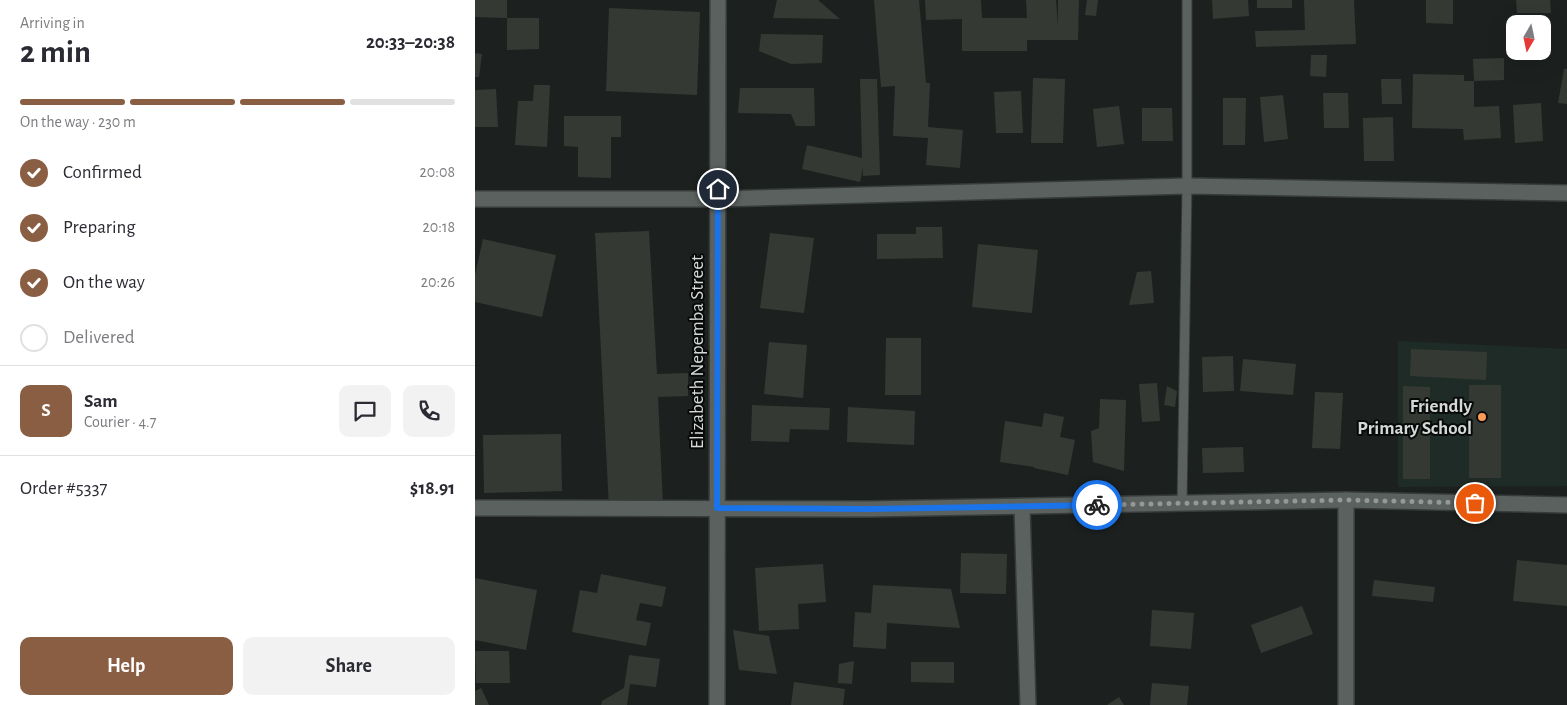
<!DOCTYPE html>
<html lang="en">
<head>
<meta charset="utf-8">
<style>
	body { margin:0; font-family:"Alegreya Sans",sans-serif; background:#f2f2f3; color:#2b2b33; height:100vh; display:flex; flex-direction:column; font-size:19px; white-space:nowrap }
	* { box-sizing:border-box; margin:0 }
	p { font-size:16px; color:#7c7c81 }
	.icon { flex:none; width:28px; height:28px; fill:none; stroke:currentColor; stroke-width:2; stroke-linecap:round; stroke-linejoin:round }
	.map { position:relative; flex:1; overflow:hidden }
	.details { display:flex; flex-direction:column; background:#fff; width:475px }
	.details>* { flex:none }
	.needle { width:32px; rotate:189deg }
	.controls { position:absolute; left:1031px; top:15px; display:grid; gap:10px }
	.controls a { display:grid; place-items:center; width:45px; height:45px; border-radius:10px; background:#fff; box-shadow:0 5px 20px #0002; font-size:25px }
	.pin { position:absolute; display:grid; place-items:center; width:42px; height:42px; color:#fff; margin:-21px; border:2px solid #fff; border-radius:50%; box-shadow:0 1px 5px #0007 }
	.courier { position:absolute; display:grid; place-items:center; width:50px; height:50px; margin:-25px; border:4px solid #1a73e8; border-radius:50%; background:#fff; color:#222; box-shadow:0 1px 6px #0007 }
	.overview em { font-style:normal; font-weight:600 }
	.overview div { display:flex; flex-direction:column-reverse }
	.overview { display:flex; align-items:center; justify-content:space-between; height:85px; padding:0 20px }
	h1 { font-size:32px; font-weight:600; line-height:38px }
	.bar { display:grid; grid-template-columns:repeat(4,1fr); gap:8px 5px; align-content:center; height:60px; padding:0 20px }
	.bar i { height:6px; border-radius:4px; background:#e1e1e2 }
	.bar .on { background:#8a5e43 }
	.bar p { grid-column:span 4 }
	.line { display:flex; align-items:center; gap:12px; padding:0 20px; border-top:1px solid #e1e1e2 }
	.line div { flex:1 }
	.round { display:grid; place-items:center; flex:none; width:52px; height:52px; border-radius:10px; background:#f2f2f3 }
	ol { padding:0 20px; list-style:none }
	li { display:flex; align-items:center; gap:15px; height:55px }
	li p { margin-inline-start:auto }
	li .icon { padding:5px; border-radius:50%; background:#8a5e43; color:#fff; stroke-width:4 }
	li:last-child { color:#7c7c81 }
	li i { width:28px; height:28px; border:2px solid #e1e1e2; border-radius:50% }
	.button { display:flex; gap:10px; margin-top:auto; padding:10px 20px }
	.button a { flex:1; height:58px; border-radius:10px; background:#8a5e43; color:#fff; font-size:20px; font-weight:600; line-height:58px; text-align:center }
	.button a+a { background:#f2f2f3; color:#2b2b33 }
	main { display:flex; flex:1; min-height:0 }
	.map>svg:first-child { display:block }
</style>
</head>
<body>
<main>
<section class="details">
<div class="overview"><div><h1>2 min</h1><p>Arriving in</p></div><em>20:33–20:38</em></div>
<div class="bar"><i class="on"></i><i class="on"></i><i class="on"></i><i></i><p>On the way · 230 m</p></div>
<ol>
<li><svg class="icon" aria-label="check" viewBox="0 0 24 24"><path d="M5 12l5 5 9-10"/></svg>Confirmed<p>20:08</p></li>
<li><svg class="icon" aria-label="check" viewBox="0 0 24 24"><path d="M5 12l5 5 9-10"/></svg>Preparing<p>20:18</p></li>
<li><svg class="icon" aria-label="check" viewBox="0 0 24 24"><path d="M5 12l5 5 9-10"/></svg>On the way<p>20:26</p></li>
<li><i></i>Delivered</li>
</ol>
<div class="line" style="height:90px"><b class="round" style="background:#8a5e43;color:#fff">S</b><div><b>Sam</b><p>Courier · 4.7</p></div><a class="round"><svg class="icon" aria-label="chat" viewBox="0 0 24 24"><path d="M4 5h16v11H9l-5 4z"/></svg></a><a class="round"><svg class="icon" aria-label="phone" viewBox="0 0 24 24"><path d="M5 4h4l2 5-3 2q2 4 5 5l2-3 5 2v4C11 20 4 13 5 4z"/></svg></a></div>
<div class="line" style="height:65px"><div>Order #5337</div><b>$18.91</b></div>
<div class="button"><a>Help</a><a>Share</a></div>
</section>
<div class="map">
<svg width="1092" height="705" viewBox="0 0 1092 705">
	<rect width="100%" height="100%" fill="#1c211f"/>
	<polygon fill="#1f2b26" points="923,341 1092,349 1092,486 923,487"/>
	<g fill="#353934">
		<polygon points="0,0 32,0 32,18 0,17"/>
		<polygon points="302,0 343,0 365,19 298,18"/>
		<polygon points="399,0 444,0 451,83 455,83 453,127 488,130 485,168 451,165 453,138 418,136 420,86 406,87"/>
		<polygon points="450,0 506,0 507,18 552,18 551,0 581,0 583,26 583,0 604,0 603,40 552,40 552,51 487,51 487,19 451,20"/>
		<polygon points="612,0 623,0 621,16 610,15"/>
		<polygon points="737,0 773,0 774,16 738,19"/>
		<rect x="782" y="0" width="35" height="8"/>
		<polygon points="829,0 879,0 881,44 781,47 780,31 830,30"/>
		<polygon points="951,0 978,0 978,24 951,23"/>
		<polygon points="1041,0 1075,0 1076,13 1042,13"/>
		<polygon points="134,8 225,12 222,95 131,91"/>
		<polygon points="32,18 64,18 64,49 32,50"/>
		<polygon points="286,34 348,35 347,63 316,64 284,51"/>
		<polygon points="0,53 7,54 4,77 0,77"/>
		<polygon points="836,55 852,55 851,77 835,76"/>
		<polygon points="1029,58 1029,80 999,81 998,59"/>
		<polygon points="1089,69 1092,69 1092,104 1083,103"/>
		<polygon points="938,74 989,75 989,81 999,81 999,107 1024,106 1026,138 989,140 988,129 937,128"/>
		<polygon points="558,78 590,79 588,143 556,143"/>
		<polygon points="385,79 402,79 405,175 388,176 388,168 385,182 327,169 332,145 387,158"/>
		<polygon points="906,79 926,79 927,104 907,104"/>
		<polygon points="59,85 75,85 72,147 40,145 43,101 58,101"/>
		<polygon points="265,88 339,88 340,126 321,126 316,114 263,113"/>
		<polygon points="21,89 23,127 0,127 0,90"/>
		<polygon points="546,91 548,133 521,133 519,92"/>
		<polygon points="848,93 873,93 874,128 849,128"/>
		<polygon points="808,95 813,139 789,142 785,97"/>
		<polygon points="748,98 771,98 770,145 748,145"/>
		<polygon points="1066,103 1068,141 1040,143 1038,105"/>
		<polygon points="644,106 649,144 622,147 618,109"/>
		<polygon points="667,108 697,108 698,141 667,141"/>
		<polygon points="89,116 146,116 146,137 136,137 136,178 103,177 103,147 89,146"/>
		<polygon points="918,117 919,161 889,161 888,118"/>
		<polygon points="441,227 467,227 468,258 402,259 402,234 441,234"/>
		<polygon points="174,231 182,374 213,373 213,396 183,397 188,505 134,508 120,233"/>
		<polygon points="295,233 339,238 329,313 285,308"/>
		<polygon points="8,239 81,255 67,317 0,302 0,275"/>
		<polygon points="503,244 563,250 557,313 497,307"/>
		<polygon points="676,271 679,303 654,305 662,272"/>
		<polygon points="411,338 446,338 446,395 410,395"/>
		<polygon points="294,342 332,345 328,398 289,394"/>
		<polygon points="936,349 1012,352 1011,380 935,376"/>
		<polygon points="758,356 759,391 728,392 727,357"/>
		<polygon points="768,359 821,364 818,395 765,391"/>
		<polygon points="682,383 685,421 667,422 664,384"/>
		<rect x="994" y="385" width="32" height="93"/>
		<polygon points="692,386 702,391 700,407 689,405"/>
		<polygon points="928,386 955,387 955,479 928,479"/>
		<polygon points="840,392 868,393 865,449 837,448"/>
		<polygon points="625,399 651,400 649,471 618,462 616,431 624,428"/>
		<polygon points="277,405 355,408 354,430 315,429 314,442 276,441"/>
		<polygon points="373,407 440,411 439,445 372,442"/>
		<polygon points="569,413 589,417 585,437 600,440 593,475 559,468 559,467 525,462 530,421 567,427"/>
		<polygon points="86,434 87,491 9,493 8,435"/>
		<polygon points="768,447 769,472 728,473 727,448"/>
		<polygon points="486,553 532,554 531,594 485,593"/>
		<polygon points="1042,560 1092,565 1092,606 1038,601"/>
		<polygon points="348,564 351,602 323,604 324,629 284,631 280,568"/>
		<polygon points="126,574 191,587 187,607 165,603 161,620 176,623 171,646 97,632 105,590 122,593"/>
		<polygon points="0,578 62,590 51,650 0,640"/>
		<polygon points="899,580 960,587 958,602 897,596"/>
		<polygon points="398,585 476,589 485,628 412,623 411,649 378,647 380,612 396,613"/>
		<polygon points="827,606 838,634 786,653 776,625"/>
		<polygon points="677,610 719,613 716,649 675,646"/>
		<polygon points="258,630 294,636 302,674 264,670"/>
		<polygon points="0,651 34,651 35,683 1,683"/>
		<polygon points="154,655 185,659 181,687 155,684 152,705 126,705 127,701 149,688"/>
		<polygon points="379,661 377,684 363,683 364,664"/>
		<polygon points="436,662 479,662 479,683 436,682"/>
		<polygon points="319,682 370,689 368,705 316,705"/>
		<polygon points="677,683 714,686 712,705 675,705"/>
		<polygon points="6,688 14,705 0,705 0,691"/>
		<polygon points="644,697 649,705 632,705"/>
	</g>
	<g fill="none" stroke-linecap="round" stroke-linejoin="round">
		<defs>
			<polyline id="lane" points="707,504 712,186 712,0"/>
			<g id="street">
				<polyline points="0,199 243,199 712,186 1092,193"/>
				<polyline points="871,500 871,705"/>
				<polyline points="547,507 553,705"/>
				<polyline points="0,508 393,509 871,500 1092,505"/>
			</g>
			<polyline id="secondary" points="242,705 243,0"/>
		</defs>
		<use href="#lane" stroke="#373c3a" stroke-width="11"/>
		<use href="#street" stroke="#373c3a" stroke-width="18"/>
		<use href="#secondary" stroke="#373c3a" stroke-width="18"/>
		<use href="#lane" stroke="#5a615e" stroke-width="9"/>
		<use href="#street" stroke="#5a615e" stroke-width="15"/>
		<use href="#secondary" stroke="#5a615e" stroke-width="15"/>
	</g>
	<g fill="none" stroke-linecap="round" stroke-linejoin="round">
		<polyline stroke="#949896" stroke-width="5" stroke-dasharray="0 9" points="622,505 871,500 1000,503"/>
		<polyline stroke="#1a73e8" stroke-width="6" points="243,189 242,508 394,509 622,505"/>
	</g>
	<circle fill="#fd9c56" stroke="#080a09" stroke-width="2" cx="1007" cy="417" r="5"/>
	<g text-anchor="middle" dominant-baseline="central" stroke-width="4" stroke-linejoin="round" paint-order="stroke">
		<g font-size="19" fill="#d4d8d6" stroke="#080a09">
			<text transform="translate(222 352) rotate(-90)">Elizabeth Nepemba Street</text>
		</g>
		<g font-size="19" font-weight="bold" fill="#d4d8d6" stroke="#080a09" text-anchor="end">
			<text x="997" y="406">Friendly<tspan x="997" dy="22">Primary School</tspan></text>
		</g>
	</g>
</svg>
<div class="controls">
<a><svg class="needle" viewBox="-14 -14 28 28"><path d="M0-13l5 13h-10z" fill="#e53935"/><path d="M0 13l5-13h-10z" fill="#7c7c81"/></svg></a>
</div>
<div class="pin" style="left:1000px;top:503px;background:#ea580c"><svg class="icon" aria-label="bag" viewBox="0 0 24 24"><path d="M5 8h14l-1 12H6zM9 8a3 3 0 0 1 6 0"/></svg></div>
<div class="pin" style="left:243px;top:189px;background:#1f2937"><svg class="icon" aria-label="home" viewBox="0 0 24 24"><path d="M3 11l9-7 9 7M6 9v11h12V9"/></svg></div>
<div class="courier" style="left:622px;top:505px"><svg class="icon" aria-label="bike" viewBox="0 0 24 24"><circle cx="6" cy="16" r="4"/><circle cx="18" cy="16" r="4"/><path d="M6 16l4-8h5l3 8M10 8l3 8H6M13 5h3"/></svg></div>
</div>
</main>
</body>
</html>
